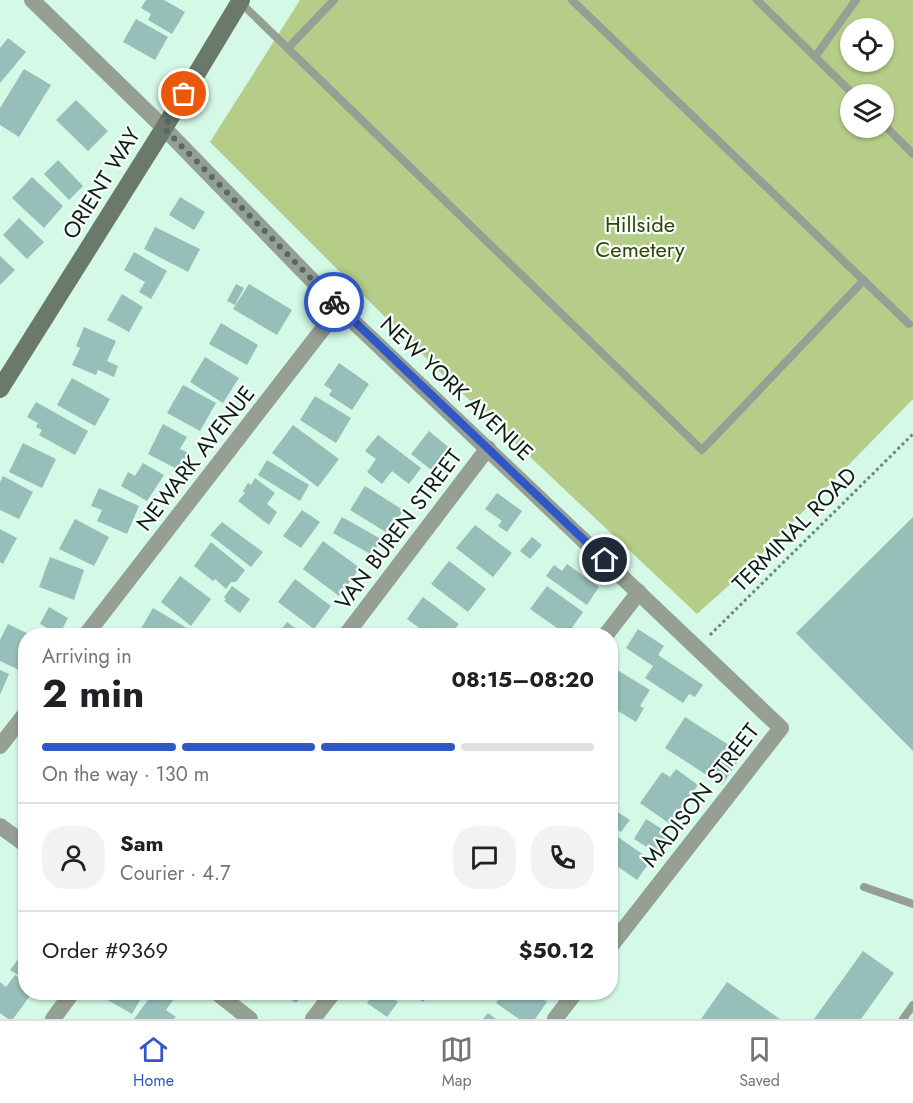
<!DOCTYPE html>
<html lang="en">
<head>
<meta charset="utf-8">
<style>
	body { margin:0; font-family:Jost,sans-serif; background:#f2f2f2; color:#202124; height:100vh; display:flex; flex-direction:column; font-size:22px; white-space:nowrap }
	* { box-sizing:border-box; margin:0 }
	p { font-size:20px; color:#757577 }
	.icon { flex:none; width:33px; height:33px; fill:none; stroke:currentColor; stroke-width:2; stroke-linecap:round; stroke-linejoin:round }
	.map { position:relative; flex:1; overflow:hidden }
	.details { position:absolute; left:18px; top:628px; width:600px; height:372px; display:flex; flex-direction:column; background:#fff; border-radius:24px; box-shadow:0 2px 4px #0004 }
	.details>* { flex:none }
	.fabs { position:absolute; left:840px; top:18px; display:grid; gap:12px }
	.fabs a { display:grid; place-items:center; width:54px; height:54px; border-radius:50%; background:#fff; box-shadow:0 2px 4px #0004; font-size:30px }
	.pin { position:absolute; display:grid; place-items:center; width:51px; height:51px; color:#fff; margin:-26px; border:3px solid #fff; border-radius:50%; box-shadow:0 2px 6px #0007 }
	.courier { position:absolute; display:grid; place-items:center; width:60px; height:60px; margin:-30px; border:4px solid #2f57c6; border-radius:50%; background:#fff; color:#222; box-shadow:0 2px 8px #0007 }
	.head em { font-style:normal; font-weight:700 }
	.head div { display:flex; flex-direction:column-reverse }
	.head { display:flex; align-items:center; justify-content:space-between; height:102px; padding:0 24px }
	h1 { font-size:39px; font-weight:700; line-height:45px }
	.bar { display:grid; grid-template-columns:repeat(4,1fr); gap:9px 6px; align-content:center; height:72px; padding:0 24px }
	.bar i { height:8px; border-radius:4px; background:#e0e0e0 }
	.bar .active { background:#2f57c6 }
	.bar p { grid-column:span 4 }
	.line { display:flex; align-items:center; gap:15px; padding:0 24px; border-top:2px solid #e0e0e0 }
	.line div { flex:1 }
	.round { display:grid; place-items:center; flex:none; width:63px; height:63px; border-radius:24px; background:#f2f2f2 }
	.tab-bar { display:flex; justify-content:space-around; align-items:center; height:84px; border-top:2px solid #e0e0e0; background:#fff; font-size:16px; color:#757577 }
	.tab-bar a { display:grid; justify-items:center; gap:3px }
	.tab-bar .active { color:#2f57c6 }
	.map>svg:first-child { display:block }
</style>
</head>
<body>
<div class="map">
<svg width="913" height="1019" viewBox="0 0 913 1019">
	<rect width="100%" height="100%" fill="#d4f9e7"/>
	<path fill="#b5cd88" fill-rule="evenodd" d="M300,0H913V399L746,570L697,614L446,378L210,142ZM850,28H884V62H850ZM850,94H884V128H850Z"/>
	<g fill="#96bfb9">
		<polygon points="146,0 164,0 185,12 172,34 148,20 151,14 141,8"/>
		<polygon points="136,19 168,37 155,60 123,42"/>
		<polygon points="8,38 26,52 0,83 0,48"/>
		<polygon points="24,69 51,85 19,137 0,125 0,108"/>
		<polygon points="76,100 108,131 88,151 56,120"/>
		<polygon points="58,160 83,186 69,200 44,174"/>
		<polygon points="32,177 63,206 44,228 12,198"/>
		<polygon points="180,197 205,212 194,230 169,215"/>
		<polygon points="19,218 44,242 27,259 3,235"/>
		<polygon points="155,227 200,249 188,272 144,249"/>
		<polygon points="134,252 167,271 151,299 139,292 145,282 124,270"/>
		<polygon points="0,256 15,270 0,285"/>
		<polygon points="236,284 244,288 235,305 227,301"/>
		<polygon points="249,284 292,310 277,335 233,309"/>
		<polygon points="122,294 143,307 129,332 107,320"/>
		<polygon points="221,323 258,345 247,365 209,344"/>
		<polygon points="84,327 116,341 107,361 118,366 114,377 98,370 96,375 72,365 80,348 76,346"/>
		<polygon points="205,357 239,378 223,403 190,382"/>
		<polygon points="339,363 369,384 352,410 329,395 332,390 324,385"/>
		<polygon points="72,378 110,399 95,426 57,405"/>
		<polygon points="183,385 216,403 200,431 167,413"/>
		<polygon points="315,396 351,418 336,443 300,420"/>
		<polygon points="36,402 88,431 75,455 39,435 42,430 36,427 38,423 27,417"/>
		<polygon points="163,424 187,437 180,449 189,453 179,470 148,454"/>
		<polygon points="293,425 339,459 318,487 272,453"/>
		<polygon points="429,431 452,450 434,472 411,454"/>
		<polygon points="378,435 421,468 409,484 392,471 382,484 367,472 376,459 365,451"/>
		<polygon points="23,443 56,459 42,488 9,472"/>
		<polygon points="267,460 309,485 300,501 258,475"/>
		<polygon points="143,463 164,475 147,501 121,486 128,472 135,476"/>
		<polygon points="3,476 33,492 19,519 0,510 0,482"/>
		<polygon points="255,478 275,493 267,504 277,512 269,525 238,501 245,493 243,491 248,483 251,485"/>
		<polygon points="365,486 403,510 389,534 350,510"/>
		<polygon points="99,488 139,506 127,534 97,521 102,510 91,506"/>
		<polygon points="497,493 522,511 507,532 498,526 502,521 485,509"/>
		<polygon points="302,510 320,522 301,548 283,536"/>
		<polygon points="342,517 381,539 372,555 333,533"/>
		<polygon points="913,517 913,751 796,633"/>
		<polygon points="75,519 109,537 94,566 59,549"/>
		<polygon points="222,522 263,552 251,567 210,535"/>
		<polygon points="475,525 512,553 493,577 456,548"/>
		<polygon points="0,529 17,538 3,564 0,562"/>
		<polygon points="532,537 542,545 530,559 520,551"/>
		<polygon points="323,541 360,568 339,596 303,569"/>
		<polygon points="211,542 245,570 236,582 231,582 226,589 215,579 213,581 194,566"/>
		<polygon points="50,557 84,570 74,600 39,587"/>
		<polygon points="449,561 486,589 468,612 431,584"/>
		<polygon points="567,564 599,587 587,605 546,576 554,565 562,571"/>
		<polygon points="180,576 211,599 191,626 161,602"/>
		<polygon points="295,579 331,606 314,629 278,602"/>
		<polygon points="232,586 250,599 240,613 224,601 226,599 224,597"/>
		<polygon points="547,586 583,612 567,635 530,609"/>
		<polygon points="423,597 459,624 449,636 430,636 407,619"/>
		<polygon points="49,607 68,618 59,635 40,624"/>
		<polygon points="153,608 192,631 189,636 146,636 139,632"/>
		<polygon points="287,622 306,636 276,636"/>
		<polygon points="8,624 33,636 26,636 26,662 21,671 0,661 0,640"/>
		<polygon points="638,629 664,646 658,655 703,685 695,697 689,694 683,703 645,678 653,666 626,648"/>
		<polygon points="614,668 650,690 640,706 644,708 636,722 610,706 610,674"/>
		<polygon points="0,670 9,674 0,695"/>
		<polygon points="685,717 743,754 722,785 665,748"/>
		<polygon points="676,769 698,785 670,824 640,803 662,772 670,777"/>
		<polygon points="26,785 26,798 19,793"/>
		<polygon points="610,807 630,820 621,832 610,825"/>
		<polygon points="646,819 670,834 658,854 634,839"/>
		<polygon points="618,837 651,860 637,880 610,861 610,848"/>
		<polygon points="610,901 617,906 610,914"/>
		<polygon points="863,951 894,973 861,1019 814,1019"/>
		<polygon points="19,958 26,962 26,980 10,970"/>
		<polygon points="15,975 26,982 26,993 32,993 13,1019 8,1019 0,1013 0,982 6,987"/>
		<polygon points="727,982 780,1019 701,1019"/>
		<polygon points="107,993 144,993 132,1014 104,998"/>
		<polygon points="153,993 166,993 174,999 166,1010 176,1017 174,1019 134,1019"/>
		<polygon points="282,993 304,993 296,1003"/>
		<polygon points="374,993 385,993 398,1002 387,1017 367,1003"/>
		<polygon points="410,993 429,993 423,1002"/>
		<polygon points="503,993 533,993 547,1002 535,1019 519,1019 496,1003"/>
		<polygon points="488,1013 496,1019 483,1019"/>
	</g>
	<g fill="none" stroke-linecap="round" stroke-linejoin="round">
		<polyline stroke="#6f887c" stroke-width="3" stroke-dasharray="3 3" stroke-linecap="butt" points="710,635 913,434"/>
		<g stroke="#959f94" stroke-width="8">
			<polyline points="572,0 909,324"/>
			<polyline points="757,0 853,94"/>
			<polyline points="240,2 702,450 864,280"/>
			<polyline points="288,48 334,0"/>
			<polyline points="815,57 856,0"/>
			<polyline points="884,125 913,154"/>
			<polyline points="864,887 913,904"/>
			<polyline points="903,1019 913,1005"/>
		</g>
		<g stroke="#959f94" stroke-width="16">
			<polyline points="32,0 164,128 339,308 781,728 610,947"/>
			<polyline points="85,636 339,308"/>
			<polyline points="345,636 488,448"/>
			<polyline points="605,636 639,592"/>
			<polyline points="0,746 26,713"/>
			<polyline points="0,826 26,845"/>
			<polyline points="217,993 250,1019"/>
			<polyline points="53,1019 72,993"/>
			<polyline points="313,1019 333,993"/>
			<polyline points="555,1019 575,993"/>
		</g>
		<polyline stroke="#6a7969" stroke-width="18" points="0,389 164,128 241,0"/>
	</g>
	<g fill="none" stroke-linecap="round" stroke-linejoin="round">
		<polyline stroke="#54695f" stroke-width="6" stroke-dasharray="0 10.8" points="184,94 164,128 334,302"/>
		<polyline stroke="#2f57c6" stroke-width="8" points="334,302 605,560"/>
	</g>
	<g text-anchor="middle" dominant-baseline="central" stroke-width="4.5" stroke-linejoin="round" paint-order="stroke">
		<g font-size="22" fill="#0f1c16" stroke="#f7fefa">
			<text transform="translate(101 183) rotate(-58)">ORIENT WAY</text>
			<text transform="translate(457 388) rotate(43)">NEW YORK AVENUE</text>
			<text transform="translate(195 458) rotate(-52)">NEWARK AVENUE</text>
			<text transform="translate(398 529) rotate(-53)">VAN BUREN STREET</text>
			<text transform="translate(794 529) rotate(-45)">TERMINAL ROAD</text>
			<text transform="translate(700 795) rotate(-52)">MADISON STREET</text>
		</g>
		<g font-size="22" fill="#340" stroke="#f7fefa">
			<text x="640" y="224">Hillside<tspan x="640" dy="25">Cemetery</tspan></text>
		</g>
	</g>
</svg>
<div class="fabs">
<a><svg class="icon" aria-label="locate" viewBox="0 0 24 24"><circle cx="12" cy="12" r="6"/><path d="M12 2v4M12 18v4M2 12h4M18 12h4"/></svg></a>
<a><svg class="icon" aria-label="layers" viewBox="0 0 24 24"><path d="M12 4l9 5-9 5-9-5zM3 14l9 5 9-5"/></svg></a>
</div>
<div class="pin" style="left:184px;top:94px;background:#ea580c"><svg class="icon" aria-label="bag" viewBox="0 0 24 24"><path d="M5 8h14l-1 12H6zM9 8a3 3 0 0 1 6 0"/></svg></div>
<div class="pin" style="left:605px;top:560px;background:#1f2937"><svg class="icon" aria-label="home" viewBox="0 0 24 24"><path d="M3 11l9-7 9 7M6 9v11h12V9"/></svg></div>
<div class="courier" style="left:334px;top:302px"><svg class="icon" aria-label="bike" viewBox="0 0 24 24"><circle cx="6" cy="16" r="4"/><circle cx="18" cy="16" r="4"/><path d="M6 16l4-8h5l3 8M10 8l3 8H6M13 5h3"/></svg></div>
<section class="details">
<div class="head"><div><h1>2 min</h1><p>Arriving in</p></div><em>08:15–08:20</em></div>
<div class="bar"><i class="active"></i><i class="active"></i><i class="active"></i><i></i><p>On the way · 130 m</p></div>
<div class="line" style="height:108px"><a class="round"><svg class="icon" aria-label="person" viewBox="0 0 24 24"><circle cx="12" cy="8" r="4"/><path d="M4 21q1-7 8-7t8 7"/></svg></a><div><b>Sam</b><p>Courier · 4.7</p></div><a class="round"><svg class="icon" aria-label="chat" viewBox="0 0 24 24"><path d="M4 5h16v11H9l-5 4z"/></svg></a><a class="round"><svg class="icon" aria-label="phone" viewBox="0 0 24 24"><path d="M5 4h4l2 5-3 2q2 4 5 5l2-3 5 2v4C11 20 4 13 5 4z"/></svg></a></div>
<div class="line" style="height:78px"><div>Order #9369</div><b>$50.12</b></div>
</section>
</div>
<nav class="tab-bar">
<a class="active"><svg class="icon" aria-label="home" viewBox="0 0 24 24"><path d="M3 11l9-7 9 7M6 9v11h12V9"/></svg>Home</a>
<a><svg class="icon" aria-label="map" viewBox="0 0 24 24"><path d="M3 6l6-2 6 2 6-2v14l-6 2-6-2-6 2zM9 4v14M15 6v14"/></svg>Map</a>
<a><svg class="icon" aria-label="saved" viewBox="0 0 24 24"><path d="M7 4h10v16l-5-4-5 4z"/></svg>Saved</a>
</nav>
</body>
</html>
